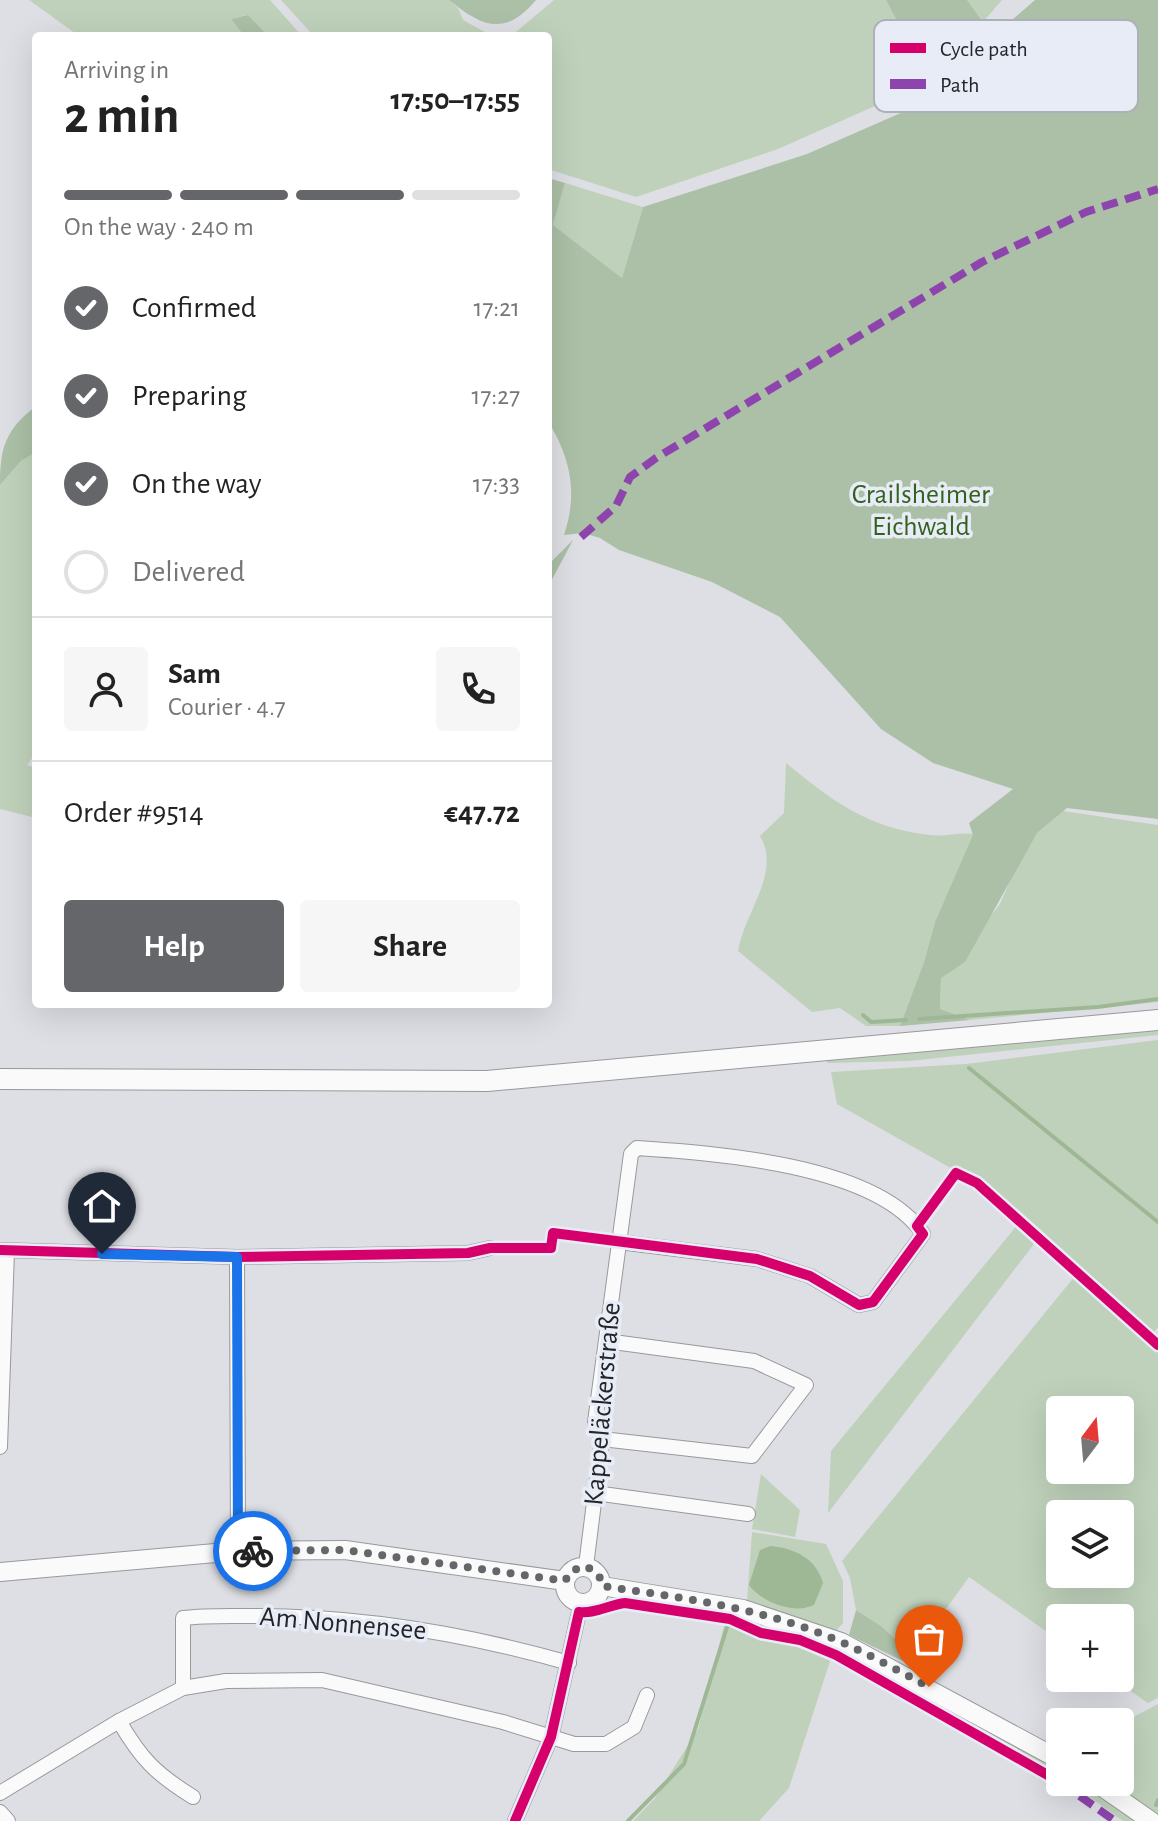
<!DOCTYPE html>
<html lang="en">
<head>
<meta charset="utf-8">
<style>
	body { margin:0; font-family:"Alegreya Sans",sans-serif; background:#f6f6f6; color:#222; height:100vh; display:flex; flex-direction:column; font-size:30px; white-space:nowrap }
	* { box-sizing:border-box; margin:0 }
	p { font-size:26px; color:#767676 }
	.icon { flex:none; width:44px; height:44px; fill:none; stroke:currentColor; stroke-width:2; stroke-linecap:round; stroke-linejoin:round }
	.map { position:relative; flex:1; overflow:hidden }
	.sheet { position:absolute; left:32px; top:32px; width:520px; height:976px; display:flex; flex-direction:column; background:#fff; border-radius:8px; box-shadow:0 8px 32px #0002 }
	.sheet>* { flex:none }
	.needle { width:52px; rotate:16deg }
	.controls { position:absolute; left:1046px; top:1396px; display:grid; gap:16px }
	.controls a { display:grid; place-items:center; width:88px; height:88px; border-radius:8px; background:#fff; box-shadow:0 8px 32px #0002; font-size:40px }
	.pin { position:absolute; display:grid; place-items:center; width:68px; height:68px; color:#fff; margin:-82px -34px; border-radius:50% 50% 50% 0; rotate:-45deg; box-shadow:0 0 8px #0007 }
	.pin .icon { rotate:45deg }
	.courier { position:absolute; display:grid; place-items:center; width:80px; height:80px; margin:-40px; border:6px solid #1a73e8; border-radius:50%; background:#fff; color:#222; box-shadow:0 2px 10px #0007 }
	.head em { font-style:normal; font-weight:700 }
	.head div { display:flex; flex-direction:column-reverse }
	.head { display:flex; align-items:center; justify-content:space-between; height:136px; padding:0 32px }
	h1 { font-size:52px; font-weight:700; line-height:60px }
	.bar { display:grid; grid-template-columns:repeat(4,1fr); gap:12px 8px; align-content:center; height:96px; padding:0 32px }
	.bar i { height:10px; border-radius:6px; background:#e0e0e0 }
	.bar .active { background:#64666a }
	.bar p { grid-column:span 4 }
	.line { display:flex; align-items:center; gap:20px; padding:0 32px; border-top:2px solid #e0e0e0 }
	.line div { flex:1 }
	.round { display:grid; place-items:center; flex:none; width:84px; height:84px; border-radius:8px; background:#f6f6f6 }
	ol { padding:0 32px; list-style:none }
	li { display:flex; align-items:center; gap:24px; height:88px }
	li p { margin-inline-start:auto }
	li .icon { padding:8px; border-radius:50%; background:#64666a; color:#fff; stroke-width:4 }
	li:last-child { color:#767676 }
	li i { width:44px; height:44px; border:4px solid #e0e0e0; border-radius:50% }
	.cta { display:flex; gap:16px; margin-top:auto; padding:16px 32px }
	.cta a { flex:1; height:92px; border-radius:8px; background:#64666a; color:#fff; font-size:32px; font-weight:700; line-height:92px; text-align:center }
	.cta a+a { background:#f6f6f6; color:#222 }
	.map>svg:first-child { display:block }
</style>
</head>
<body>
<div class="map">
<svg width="1158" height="1821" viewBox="0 0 1158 1821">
	<rect width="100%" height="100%" fill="#dedfe4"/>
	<g fill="#bfd1bb" fill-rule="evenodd">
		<polygon points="29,0 270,0 302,36 268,36 247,15 231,19 244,36 79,36"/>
		<polygon points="281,0 449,0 458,8 463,20 492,36 314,36"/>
		<polygon points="554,0 886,0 929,82 778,149 636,197 548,169 548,36 511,36"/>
		<polygon points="967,0 1002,0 983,22"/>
		<polygon points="565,183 643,207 622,278 553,225"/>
		<polygon points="36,452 36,753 27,765 36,768 36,818 0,809 0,485 21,461"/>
		<path d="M786,763C833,801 867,828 930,835C944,837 959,832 974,834L935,922L924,962L900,1026H866L840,1008L812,1012L738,951C744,913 782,872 760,836L784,813Z"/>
		<polygon points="1063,811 1158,825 1158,1002 970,1020 940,1009 941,978 1000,904 1015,869 1037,833"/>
		<polygon points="1158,1026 1158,1035 909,1061 827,1063 828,1059"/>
		<polygon points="1158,1040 1158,1327 1151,1336 1004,1198 837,1104 831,1072 966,1064"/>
		<polygon points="1019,1223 1037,1240 828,1513 831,1451"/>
		<path d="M1075,1276L1158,1349V1698L1148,1703L1112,1678H1120V1618H1060V1641L969,1577L913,1655L881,1626L856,1610L850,1578L842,1561ZM1060,1410H1120V1470H1060ZM1060,1514H1120V1574H1060Z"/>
		<polygon points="761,1474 800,1510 795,1537 752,1529"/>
		<path d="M752,1532L826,1544L843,1581V1623L836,1631L747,1602ZM809,1561L820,1574L808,1608L776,1603Z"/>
		<polygon points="726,1618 761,1635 800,1641 832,1655 789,1788 759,1821 633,1821 655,1798 698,1729"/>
		<polygon points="844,1653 1060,1768 1060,1776 873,1672"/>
		<polygon points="1158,1704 1158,1818 1107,1782 1120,1782 1120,1724"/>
		<path d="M1069,1782C1093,1782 1112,1801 1132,1814V1821H1123Z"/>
	</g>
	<g fill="#abc0a6">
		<path d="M449,0H536C506,36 483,28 449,0Z"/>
		<polygon points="886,0 967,0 983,22 929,82"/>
		<path d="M1035,0H1158V819L1067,808L1037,833L965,962L941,978L940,1009L970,1020L900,1026L924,962L935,922L973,835L969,823L1013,789L933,763L881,729L780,617L712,582L619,550L600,538L583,533L564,535C578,493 571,459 548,421V178L565,183L553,225L622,278L643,207L807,154L951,91L990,39Z"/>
		<polygon points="248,15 268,36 244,36 231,19"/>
		<path d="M36,406V452L21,461L0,485C0,448 5,430 36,406Z"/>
		<polygon points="573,540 548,587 548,565"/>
		<polygon points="856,1610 881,1626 913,1655 907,1663 849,1635"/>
	</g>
	<path fill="#9eb896" d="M770,1546C794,1548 816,1558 823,1583L814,1605C794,1615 761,1602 749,1585L760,1550Z"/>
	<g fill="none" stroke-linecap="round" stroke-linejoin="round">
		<g stroke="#9eb896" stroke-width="4">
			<polyline points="863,1015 871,1022 906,1020"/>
			<polyline points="919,1019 1098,1007 1158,999"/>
			<polyline points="969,1068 1158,1222"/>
			<polyline points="1156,1805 1158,1800"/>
			<polyline points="628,1821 684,1764 728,1624"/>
		</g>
		<defs>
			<g id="minor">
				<polyline points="0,1250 237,1257 468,1253 490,1248"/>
				<polyline points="237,1257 238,1551"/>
				<polyline points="602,1439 752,1456 806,1385 754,1361 606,1341"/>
				<polyline points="0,1447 7,1251"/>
				<polyline points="595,1493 748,1514"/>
				<path d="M586,1566L602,1439L595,1422L631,1154L637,1148C713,1153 877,1164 923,1234L873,1302L859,1305L810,1276L757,1259L619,1242"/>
				<path d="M183,1688V1618C207,1615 231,1616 256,1616C362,1616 467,1634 569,1663"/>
				<path d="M119,1721C141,1759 156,1774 193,1797"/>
				<polyline points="0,1793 119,1721 183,1688 226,1681 322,1680 503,1722 574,1744 606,1744 634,1727 647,1695"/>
				<polyline points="0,1812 8,1821"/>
				<polyline points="515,1821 551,1737 581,1603"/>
			</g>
			<g id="tertiary">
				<circle cx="583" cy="1585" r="18"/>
				<polyline points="0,1572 238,1551 345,1550 565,1581"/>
				<polyline points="602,1586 743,1609 841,1642 1060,1760"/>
				<polyline points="1095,1782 1151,1821"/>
			</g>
			<polyline id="secondary" points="0,1079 487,1081 1158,1020"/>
		</defs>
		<use href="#minor" stroke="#98999c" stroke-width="16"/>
		<use href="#tertiary" stroke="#98999c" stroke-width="20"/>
		<use href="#secondary" stroke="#98999c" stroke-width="22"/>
		<use href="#minor" stroke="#fafafb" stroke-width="14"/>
		<use href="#tertiary" stroke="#fafafb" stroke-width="18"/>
		<use href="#secondary" stroke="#fafafb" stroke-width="20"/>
		<g stroke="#8e44ad" stroke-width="8" stroke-dasharray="16 8" stroke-linecap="butt">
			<polyline points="581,537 616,506 630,477 656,458 982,262 1086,212 1158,189"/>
			<polyline points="1060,1782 1115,1821"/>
		</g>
		<defs>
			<g id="cycleway">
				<polyline points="0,1250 237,1257 468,1253 490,1248 551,1248 553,1233 757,1259 810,1276 859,1305 873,1302 923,1234 917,1226 956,1173 977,1183 1158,1345"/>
				<path d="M515,1821L551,1737L579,1612C595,1614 609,1605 625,1603L730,1619L761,1633L800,1640L836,1655L1060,1782"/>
			</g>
		</defs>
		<use href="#cycleway" stroke="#e7ecf6" stroke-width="15"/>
		<use href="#cycleway" stroke="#d6006c" stroke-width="10"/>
	</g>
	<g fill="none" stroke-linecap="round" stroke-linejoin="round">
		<path stroke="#64666a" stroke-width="8" stroke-dasharray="0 14.4" d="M253,1551L345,1550L565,1581L571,1571L586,1566L599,1575L602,1586C683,1598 765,1608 841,1642C871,1655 900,1672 929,1687"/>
		<polyline stroke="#1a73e8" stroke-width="10" points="102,1254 237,1257 238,1551 253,1551"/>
	</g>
	<g text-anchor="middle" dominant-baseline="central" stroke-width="7" stroke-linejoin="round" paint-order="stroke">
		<g font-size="28" fill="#33621c" stroke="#e7ecf6">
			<text x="921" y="495">Crailsheimer<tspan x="921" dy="32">Eichwald</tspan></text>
		</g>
		<g font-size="28" fill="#232529" stroke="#e7ecf6">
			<text transform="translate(603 1404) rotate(-85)">Kappeläckerstraße</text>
			<text transform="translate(343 1624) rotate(5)">Am Nonnensee</text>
		</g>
	</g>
	<rect x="874" y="20" width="264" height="92" rx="12" fill="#e7ecf6" stroke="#acb0b8" stroke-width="2"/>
	<rect x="890" y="43" width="36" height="10" fill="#d6006c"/>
	<rect x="890" y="79" width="36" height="10" fill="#8e44ad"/>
	<g font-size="22" fill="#232529">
		<text x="940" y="56">Cycle path</text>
		<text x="940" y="92">Path</text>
	</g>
</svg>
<div class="controls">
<a><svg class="needle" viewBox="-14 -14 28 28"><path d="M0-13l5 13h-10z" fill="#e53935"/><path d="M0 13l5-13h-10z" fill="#767676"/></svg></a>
<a><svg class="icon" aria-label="layers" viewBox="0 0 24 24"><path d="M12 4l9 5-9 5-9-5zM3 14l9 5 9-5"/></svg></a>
<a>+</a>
<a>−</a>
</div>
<div class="pin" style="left:929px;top:1687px;background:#ea580c"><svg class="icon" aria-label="bag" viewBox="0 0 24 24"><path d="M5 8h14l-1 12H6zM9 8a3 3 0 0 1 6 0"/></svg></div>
<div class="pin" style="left:102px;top:1254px;background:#1f2937"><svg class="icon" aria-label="home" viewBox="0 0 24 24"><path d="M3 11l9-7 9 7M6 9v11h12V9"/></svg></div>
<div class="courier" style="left:253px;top:1551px"><svg class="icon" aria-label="bike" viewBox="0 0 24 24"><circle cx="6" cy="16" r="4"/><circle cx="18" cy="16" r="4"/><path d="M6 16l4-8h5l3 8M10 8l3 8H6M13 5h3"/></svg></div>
<section class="sheet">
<div class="head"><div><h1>2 min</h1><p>Arriving in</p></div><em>17:50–17:55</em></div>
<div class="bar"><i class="active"></i><i class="active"></i><i class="active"></i><i></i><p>On the way · 240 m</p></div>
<ol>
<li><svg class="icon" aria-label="check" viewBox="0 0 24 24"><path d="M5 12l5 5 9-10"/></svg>Confirmed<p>17:21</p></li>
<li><svg class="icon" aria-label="check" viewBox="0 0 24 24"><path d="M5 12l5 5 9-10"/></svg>Preparing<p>17:27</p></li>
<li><svg class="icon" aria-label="check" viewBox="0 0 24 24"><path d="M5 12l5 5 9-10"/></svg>On the way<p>17:33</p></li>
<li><i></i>Delivered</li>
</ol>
<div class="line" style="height:144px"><a class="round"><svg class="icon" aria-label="person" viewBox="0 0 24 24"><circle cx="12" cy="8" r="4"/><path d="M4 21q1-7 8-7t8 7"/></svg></a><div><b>Sam</b><p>Courier · 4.7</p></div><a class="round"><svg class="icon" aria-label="phone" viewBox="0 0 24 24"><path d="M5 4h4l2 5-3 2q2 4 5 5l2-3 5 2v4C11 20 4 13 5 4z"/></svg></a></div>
<div class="line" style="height:104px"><div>Order #9514</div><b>€47.72</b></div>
<div class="cta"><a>Help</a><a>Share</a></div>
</section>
</div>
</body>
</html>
